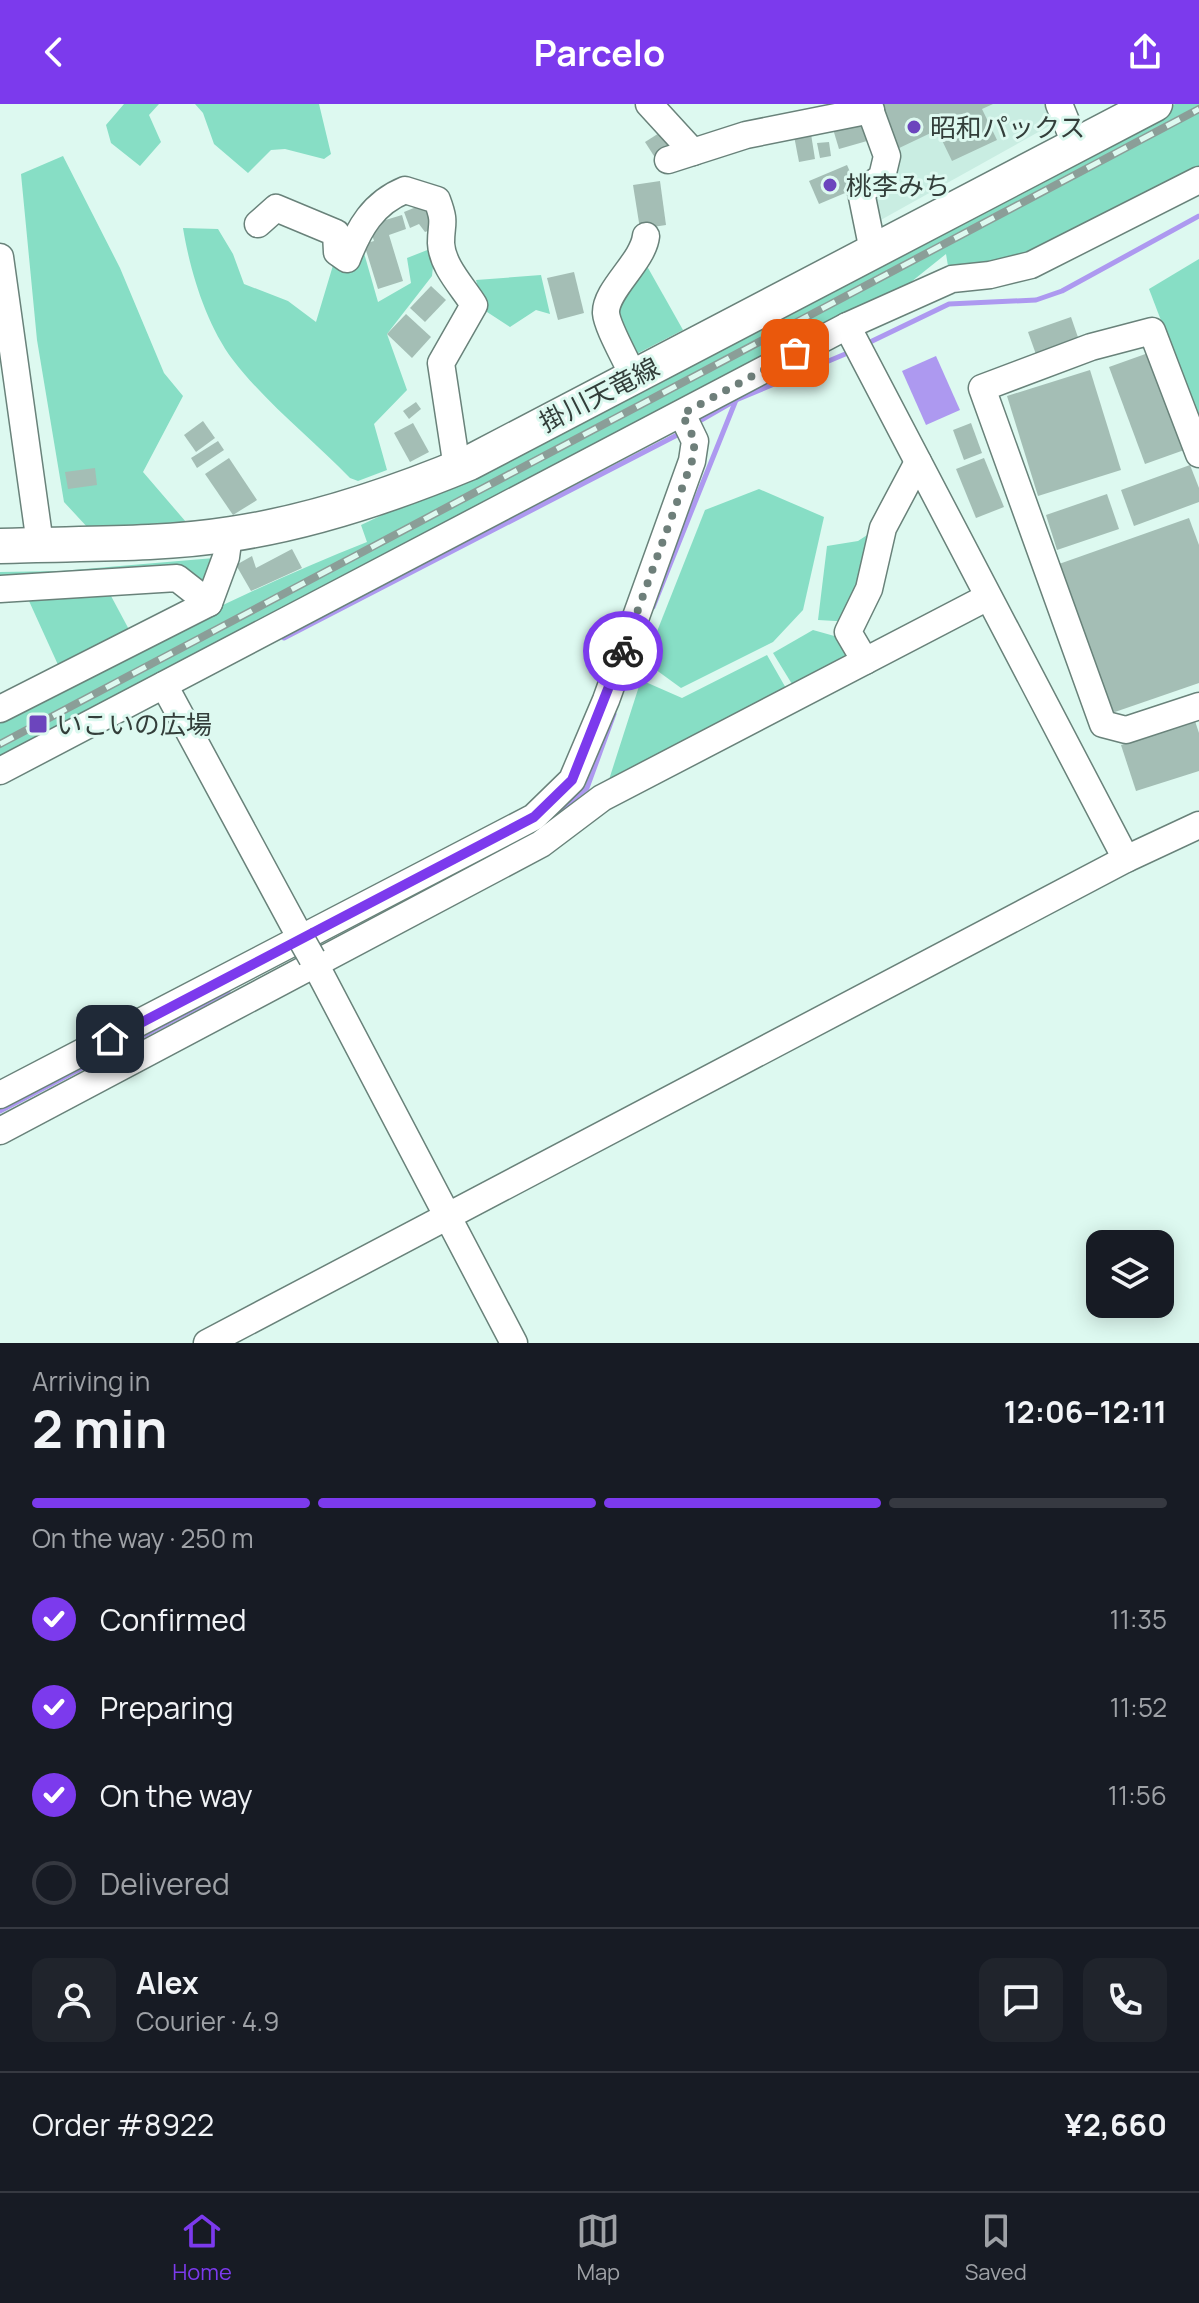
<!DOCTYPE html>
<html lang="en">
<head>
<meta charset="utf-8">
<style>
	body { margin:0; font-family:Manrope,"Noto Sans JP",sans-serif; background:#20242c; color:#f1f3f6; height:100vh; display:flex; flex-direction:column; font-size:30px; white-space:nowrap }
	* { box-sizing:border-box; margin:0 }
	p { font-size:26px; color:#9ea1a6 }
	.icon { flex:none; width:44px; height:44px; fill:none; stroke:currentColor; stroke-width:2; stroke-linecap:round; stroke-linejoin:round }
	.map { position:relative; height:1239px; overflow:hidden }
	.side { display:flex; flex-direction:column; background:#171b24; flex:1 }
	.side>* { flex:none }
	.buttons { position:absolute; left:1086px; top:1126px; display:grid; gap:16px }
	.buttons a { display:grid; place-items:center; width:88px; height:88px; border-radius:16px; background:#171b24; box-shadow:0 4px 20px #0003; font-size:40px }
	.pin { position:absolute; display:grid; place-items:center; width:68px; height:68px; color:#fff; margin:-34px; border-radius:16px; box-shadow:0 4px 12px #0006 }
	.courier { position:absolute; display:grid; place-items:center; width:80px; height:80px; margin:-40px; border:6px solid #7c3aed; border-radius:50%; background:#fff; color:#222; box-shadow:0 2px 10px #0007 }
	.head em { font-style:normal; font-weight:700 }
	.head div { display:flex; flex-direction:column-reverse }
	.head { display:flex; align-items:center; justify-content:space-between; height:136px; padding:0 32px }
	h1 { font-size:52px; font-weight:700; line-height:60px }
	.bar { display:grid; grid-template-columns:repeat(4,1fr); gap:12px 8px; align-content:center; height:96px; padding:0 32px }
	.bar i { height:10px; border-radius:6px; background:#363941 }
	.bar .on { background:#7c3aed }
	.bar p { grid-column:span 4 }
	.line { display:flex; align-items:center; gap:20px; padding:0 32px; border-top:2px solid #363941 }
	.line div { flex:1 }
	.round { display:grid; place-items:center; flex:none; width:84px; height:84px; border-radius:16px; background:#20242c }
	ol { padding:0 32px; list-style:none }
	li { display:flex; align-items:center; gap:24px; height:88px }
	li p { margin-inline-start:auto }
	li .icon { padding:8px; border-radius:50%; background:#7c3aed; color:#fff; stroke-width:4 }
	li:last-child { color:#9ea1a6 }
	li i { width:44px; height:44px; border:4px solid #363941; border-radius:50% }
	header { display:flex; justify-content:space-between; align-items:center; height:104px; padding:0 32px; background:#7c3aed; color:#fff; font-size:36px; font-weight:700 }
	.dock { display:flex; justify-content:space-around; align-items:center; height:112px; border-top:2px solid #363941; background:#171b24; font-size:22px; color:#9ea1a6 }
	.dock a { display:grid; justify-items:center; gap:4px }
	.dock .on { color:#7c3aed }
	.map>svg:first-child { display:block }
</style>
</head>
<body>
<header><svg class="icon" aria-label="back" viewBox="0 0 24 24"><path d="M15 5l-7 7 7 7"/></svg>Parcelo<svg class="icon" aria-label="share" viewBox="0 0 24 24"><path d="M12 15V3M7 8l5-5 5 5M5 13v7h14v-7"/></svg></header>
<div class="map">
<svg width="1199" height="1239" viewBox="0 0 1199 1239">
	<rect width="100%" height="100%" fill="#ddf9f0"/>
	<polygon fill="#c9ede2" points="871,0 1063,0 1069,11 879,117 872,90 896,74 897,53"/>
	<g fill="#87dec5">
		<polygon points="124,0 159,0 149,11 161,38 140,62 111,39 106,21"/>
		<polygon points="195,0 319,0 331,50 324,55 285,45 271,46 248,69 214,40 203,9"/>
		<path d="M1175,0H1199V82L1115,124L950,174L946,150L797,269L682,310L0,660V616C120,551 240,488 367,438L361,421L652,284L865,164Z"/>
		<polygon points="63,52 120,164 164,269 183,292 143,368 186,418 89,425 64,398 37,236 21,70"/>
		<path d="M183,124L218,125L233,150L244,180L288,197L316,218L337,148L358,128L378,198L411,179L407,154L435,143L432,172L387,230L407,286L374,320L387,366L358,377L350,374C312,335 266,299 233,256C206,220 190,167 183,124Z"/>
		<polygon points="643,155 683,226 621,258 609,213"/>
		<polygon points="1199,155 1199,316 1149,185"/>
		<polygon points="541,171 550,210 536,206 510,223 484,206 476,176"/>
		<polygon points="759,385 824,413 803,506 773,538 681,584 648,560 656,530 705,406"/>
		<polygon points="878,424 853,518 818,516 827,442 858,437"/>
		<polygon points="226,453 208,500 177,474 0,485 0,468 61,467"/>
		<polygon points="111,492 133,533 59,563 29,497"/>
		<polygon points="813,526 845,535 854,554 795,585 773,549"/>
		<polygon points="767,551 787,586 606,685 641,576 682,594"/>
	</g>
	<polygon fill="#ad99f0" points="936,252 960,306 926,321 902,267"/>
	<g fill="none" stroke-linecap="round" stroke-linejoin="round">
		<g stroke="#ad99f0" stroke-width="5">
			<polyline points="866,240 949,200 1036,196 1062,187 1199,112"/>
			<polyline points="696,319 736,296 850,248"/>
			<polyline points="653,503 736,296"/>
			<polyline points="284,534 681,329"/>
			<polyline points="560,706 587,684 614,610"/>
			<polyline points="0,1007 228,887"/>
		</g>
	</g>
	<g fill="#a4beb5">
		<polygon points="874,0 993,0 982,5 997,36 952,57 937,26 895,46"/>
		<polygon points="860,16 867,37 839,45 833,25"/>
		<polygon points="664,26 673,40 654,52 645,38"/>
		<polygon points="811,30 815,55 799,58 794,32"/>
		<polygon points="829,38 831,52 820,54 817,39"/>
		<polygon points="847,61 857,84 819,100 809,77"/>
		<polygon points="660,77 666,121 640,125 633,81"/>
		<polygon points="431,97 441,122 425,128 419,120 410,124 404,108"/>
		<polygon points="402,111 406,125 389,131 403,177 378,185 364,140 374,137 369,121"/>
		<polygon points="574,168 584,209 558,216 547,174"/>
		<polygon points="431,182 446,196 425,218 410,204"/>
		<polygon points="406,210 431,233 412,254 387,230"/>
		<polygon points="1071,213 1081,242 1038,256 1028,228"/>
		<polygon points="1151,248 1187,345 1145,360 1109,263"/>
		<polygon points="1090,266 1121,366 1038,392 1007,292"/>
		<polygon points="416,298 421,305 409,315 403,307"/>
		<polygon points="203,317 215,334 196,348 184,331"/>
		<polygon points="413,319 429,348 410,358 394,329"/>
		<polygon points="971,319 982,349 964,356 953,326"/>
		<polygon points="218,337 224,346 197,364 191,354"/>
		<polygon points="229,354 257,396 233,411 205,370"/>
		<polygon points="984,354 1004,403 976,414 956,365"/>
		<polygon points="1190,361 1199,384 1199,398 1134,422 1121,386"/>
		<polygon points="95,364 97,381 68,385 65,368"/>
		<polygon points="1107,390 1119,425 1057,446 1046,411"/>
		<polygon points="1189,414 1199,441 1199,579 1112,609 1059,460"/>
		<polygon points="292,445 302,464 251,487 236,461 252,452 256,464"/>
		<polygon points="1195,617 1199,629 1199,667 1136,687 1121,641"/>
	</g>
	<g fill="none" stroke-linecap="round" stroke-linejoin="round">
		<defs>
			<g id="minor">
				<polyline points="649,0 693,48"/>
				<polyline points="868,0 887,52 882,73 861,88 873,147"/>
				<polyline points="1059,0 1076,42"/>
				<polyline points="668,56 746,31 871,6"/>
				<path d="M258,120L276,104L336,129L337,148L347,155C359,124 373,99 405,86L437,96C446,120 441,118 441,139C442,162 463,183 474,201L441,259L457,364"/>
				<polyline points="0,153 40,440"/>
				<polyline points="847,222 1126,755"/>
				<path d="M633,272C627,257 607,223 606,209C605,186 643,158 646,132"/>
				<polyline points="1199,350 1152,227 1091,243 982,284 1103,620 1126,626 1199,602"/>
				<polyline points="0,485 177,474 209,499"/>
				<polyline points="865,557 848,528 869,485 883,424 918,358"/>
				<polyline points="164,581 299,831"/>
				<polyline points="0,605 209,499 226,453 229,431"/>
				<polyline points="0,667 847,222 952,175 990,171 1031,161 1199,76"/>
				<polyline points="312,854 514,1239"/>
				<polyline points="0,991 534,713 572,676 606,596 692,357 695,337 682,310"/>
				<polyline points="0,1027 541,740 602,694 988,493"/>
				<polyline points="207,1239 1126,755 1199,721"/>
			</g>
			<path id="major" d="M0,442C76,439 156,442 231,430C313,418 392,391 469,359L1155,0"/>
		</defs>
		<use href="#minor" stroke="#69827a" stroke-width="29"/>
		<use href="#major" stroke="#69827a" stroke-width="37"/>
		<use href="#minor" stroke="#fff" stroke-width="26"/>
		<use href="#major" stroke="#fff" stroke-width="34"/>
		<defs>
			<polyline id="rail" points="0,640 1199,5"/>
		</defs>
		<use href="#rail" stroke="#8b9e98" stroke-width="8"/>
		<use href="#rail" stroke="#ddf9f0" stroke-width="5" stroke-dasharray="15" stroke-linecap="butt"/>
		<defs>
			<polyline id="minor-bridge" points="299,831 312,854"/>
		</defs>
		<use href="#minor-bridge" stroke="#69827a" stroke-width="29" stroke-linecap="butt"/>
		<use href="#minor-bridge" stroke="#fff" stroke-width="26"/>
	</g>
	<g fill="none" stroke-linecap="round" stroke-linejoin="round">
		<polyline stroke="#6e7f7a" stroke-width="8" stroke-dasharray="0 14.4" points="623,547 692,357 695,337 682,310 795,249"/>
		<polyline stroke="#7c3aed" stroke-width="10" points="110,935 534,713 572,676 623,547"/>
	</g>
	<g fill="#6c45bd" stroke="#ddf9f0" stroke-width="3">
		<circle cx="914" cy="23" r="8"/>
		<circle cx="830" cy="81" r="8"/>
		<rect x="28" y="610" width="20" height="20" rx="4"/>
	</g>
	<g text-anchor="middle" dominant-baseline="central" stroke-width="6" stroke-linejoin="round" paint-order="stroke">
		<g font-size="26" fill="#333e3a" stroke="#ddf9f0" text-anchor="start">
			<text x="930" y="23">昭和パックス</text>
			<text x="846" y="81">桃李みち</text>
			<text x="56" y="620">いこいの広場</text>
		</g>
		<g font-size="26" fill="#333e3a" stroke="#ddf9f0">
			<text transform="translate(599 290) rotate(-27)">掛川天竜線</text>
		</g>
	</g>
</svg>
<div class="buttons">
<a><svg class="icon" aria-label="layers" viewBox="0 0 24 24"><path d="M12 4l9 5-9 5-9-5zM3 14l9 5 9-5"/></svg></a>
</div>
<div class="pin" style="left:795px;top:249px;background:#ea580c"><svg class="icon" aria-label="bag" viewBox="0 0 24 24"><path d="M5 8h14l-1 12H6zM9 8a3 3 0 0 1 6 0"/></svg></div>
<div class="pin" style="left:110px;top:935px;background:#1f2937"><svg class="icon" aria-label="home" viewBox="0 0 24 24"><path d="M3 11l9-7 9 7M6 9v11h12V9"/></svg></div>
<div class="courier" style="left:623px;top:547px"><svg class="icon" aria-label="bike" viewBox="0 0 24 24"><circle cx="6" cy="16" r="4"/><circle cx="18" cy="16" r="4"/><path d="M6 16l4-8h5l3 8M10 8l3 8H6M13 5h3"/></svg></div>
</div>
<section class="side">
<div class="head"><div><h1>2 min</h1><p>Arriving in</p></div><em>12:06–12:11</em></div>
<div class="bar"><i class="on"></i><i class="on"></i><i class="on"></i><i></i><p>On the way · 250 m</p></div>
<ol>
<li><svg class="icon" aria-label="check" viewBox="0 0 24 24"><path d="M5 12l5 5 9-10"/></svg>Confirmed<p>11:35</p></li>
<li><svg class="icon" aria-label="check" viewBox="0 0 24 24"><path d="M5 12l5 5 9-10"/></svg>Preparing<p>11:52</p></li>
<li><svg class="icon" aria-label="check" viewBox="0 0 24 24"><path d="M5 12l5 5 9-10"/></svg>On the way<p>11:56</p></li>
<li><i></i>Delivered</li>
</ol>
<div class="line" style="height:144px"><a class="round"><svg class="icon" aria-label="person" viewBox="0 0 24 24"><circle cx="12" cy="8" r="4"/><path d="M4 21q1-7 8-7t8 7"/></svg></a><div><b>Alex</b><p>Courier · 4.9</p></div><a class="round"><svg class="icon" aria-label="chat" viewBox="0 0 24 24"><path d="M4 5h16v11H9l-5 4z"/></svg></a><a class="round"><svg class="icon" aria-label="phone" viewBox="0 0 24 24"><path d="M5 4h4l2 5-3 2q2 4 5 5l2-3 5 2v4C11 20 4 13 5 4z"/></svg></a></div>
<div class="line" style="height:104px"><div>Order #8922</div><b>¥2,660</b></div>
</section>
<nav class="dock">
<a class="on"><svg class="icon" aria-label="home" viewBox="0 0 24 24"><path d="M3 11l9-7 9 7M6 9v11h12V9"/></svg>Home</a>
<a><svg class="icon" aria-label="map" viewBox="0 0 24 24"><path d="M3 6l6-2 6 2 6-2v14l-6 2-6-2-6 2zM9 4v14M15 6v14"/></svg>Map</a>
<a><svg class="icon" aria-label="saved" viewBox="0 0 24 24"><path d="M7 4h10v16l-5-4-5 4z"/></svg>Saved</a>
</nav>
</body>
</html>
